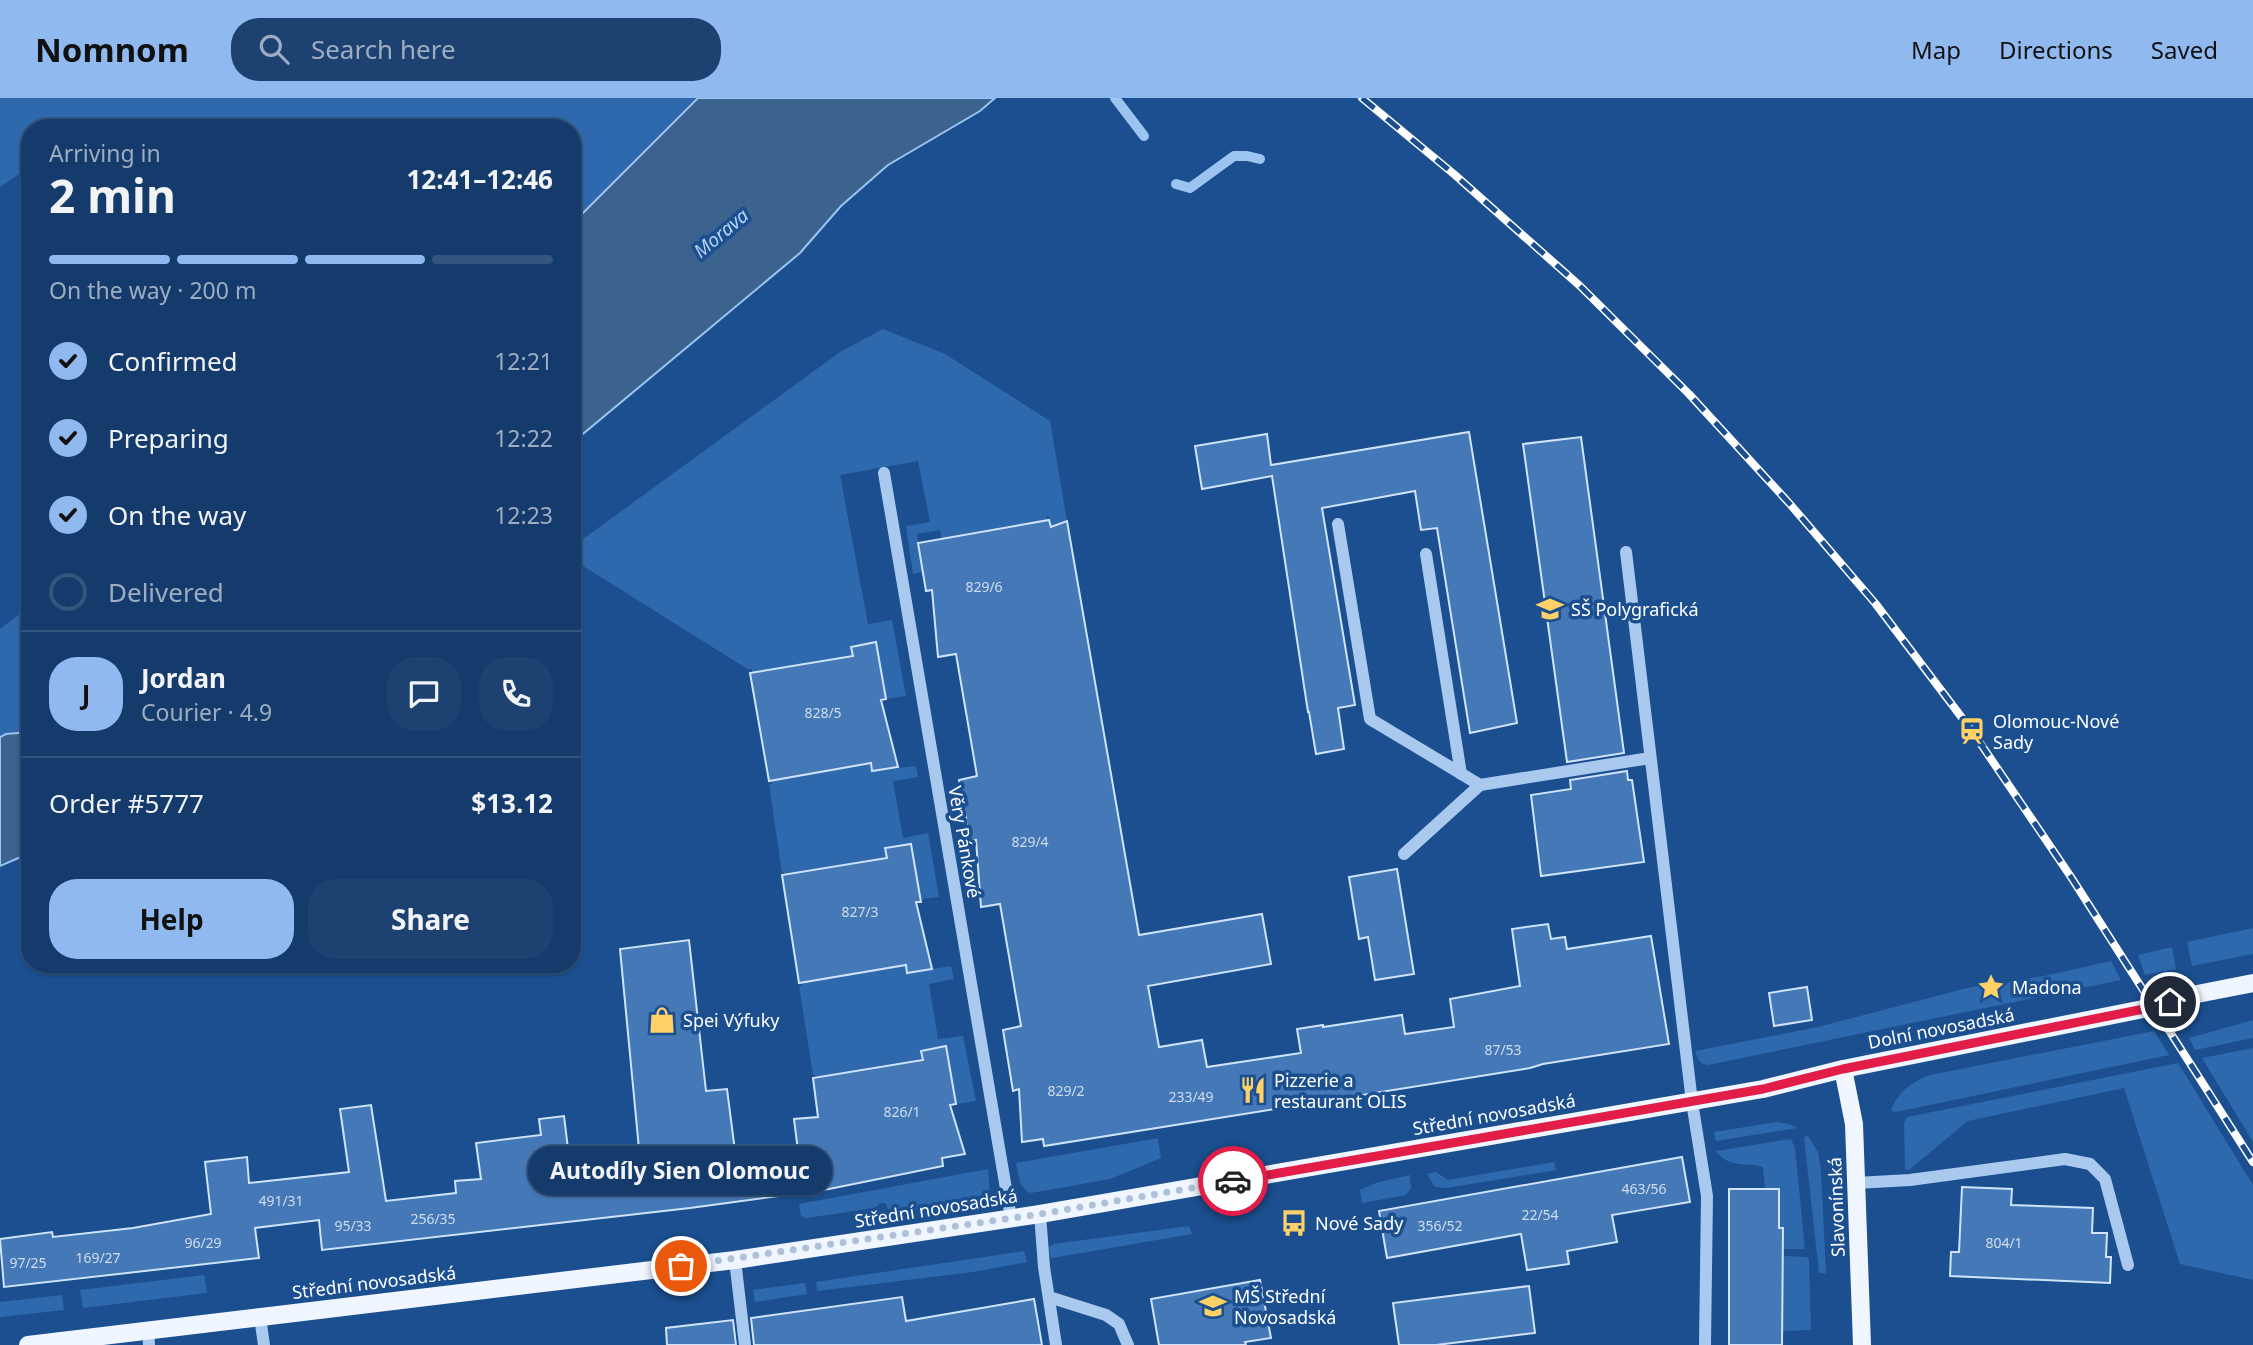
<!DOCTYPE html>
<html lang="en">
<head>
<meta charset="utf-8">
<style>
	body { margin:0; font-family:"Noto Sans",sans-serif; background:#1d4271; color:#f1f3f6; height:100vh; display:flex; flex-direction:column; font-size:26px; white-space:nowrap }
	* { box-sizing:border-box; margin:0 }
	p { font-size:23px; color:#9dadc1 }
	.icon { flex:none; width:38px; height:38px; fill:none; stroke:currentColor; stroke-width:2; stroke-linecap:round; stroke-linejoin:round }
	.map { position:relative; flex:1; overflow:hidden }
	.details { position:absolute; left:21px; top:21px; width:560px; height:854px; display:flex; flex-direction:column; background:#143b6b; border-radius:28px; box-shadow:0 2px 5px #0004,0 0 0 2px #33557e }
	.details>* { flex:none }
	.pin { position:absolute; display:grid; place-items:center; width:60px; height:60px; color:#fff; margin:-30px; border:4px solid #fff; border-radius:50%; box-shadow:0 2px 7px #0007 }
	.courier { position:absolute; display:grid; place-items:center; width:70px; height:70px; margin:-35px; border:5px solid #e11d48; border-radius:50%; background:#fff; color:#222; box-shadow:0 2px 9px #0007 }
	.bubble { position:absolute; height:49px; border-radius:24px; background:#143b6b; box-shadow:0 2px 5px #0004,0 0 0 2px #33557e; font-size:23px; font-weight:700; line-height:49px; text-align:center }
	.head em { font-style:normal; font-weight:700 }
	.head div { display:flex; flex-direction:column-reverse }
	.head { display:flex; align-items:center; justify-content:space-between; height:119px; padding:0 28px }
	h1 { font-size:46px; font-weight:700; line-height:52px }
	.bar { display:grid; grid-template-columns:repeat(4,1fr); gap:10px 7px; align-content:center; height:84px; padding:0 28px }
	.bar i { height:9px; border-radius:5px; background:#33557e }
	.bar .selected { background:#90b9f0 }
	.bar p { grid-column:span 4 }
	.line { display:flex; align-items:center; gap:18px; padding:0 28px; border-top:2px solid #33557e }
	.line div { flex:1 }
	.round { display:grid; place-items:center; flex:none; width:74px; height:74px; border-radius:28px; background:#1d4271 }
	ol { padding:0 28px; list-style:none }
	li { display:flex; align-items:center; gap:21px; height:77px }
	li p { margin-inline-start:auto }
	li .icon { padding:7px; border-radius:50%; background:#90b9f0; color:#111; stroke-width:4 }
	li:last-child { color:#9dadc1 }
	li i { width:38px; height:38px; border:4px solid #33557e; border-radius:50% }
	.primary-button { display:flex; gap:14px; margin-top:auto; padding:14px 28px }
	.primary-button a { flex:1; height:80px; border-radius:28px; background:#90b9f0; color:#111; font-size:28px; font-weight:700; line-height:80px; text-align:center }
	.primary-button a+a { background:#1d4271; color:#f1f3f6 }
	header { display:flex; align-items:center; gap:42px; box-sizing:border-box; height:98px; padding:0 35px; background:#90b9f0; color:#111 }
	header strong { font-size:33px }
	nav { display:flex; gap:38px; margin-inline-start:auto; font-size:24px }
	.search { width:490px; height:63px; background:#1d4271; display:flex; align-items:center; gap:18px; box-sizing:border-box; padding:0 24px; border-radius:28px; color:#9dadc1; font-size:26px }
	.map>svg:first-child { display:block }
</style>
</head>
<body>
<header>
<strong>Nomnom</strong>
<div class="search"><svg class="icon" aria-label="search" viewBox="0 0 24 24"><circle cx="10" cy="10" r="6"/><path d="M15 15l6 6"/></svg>Search here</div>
<nav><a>Map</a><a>Directions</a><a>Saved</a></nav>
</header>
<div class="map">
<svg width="2253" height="1247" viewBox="0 0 2253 1247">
	<rect width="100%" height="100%" fill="#1b4f8f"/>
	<g fill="#2e69ad">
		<polygon points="0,0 698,0 572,126 572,30 30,30 30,69 0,89"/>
		<polygon points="883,231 945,256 1050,323 1067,423 1065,424 1065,428 1051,431 1049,418 1047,418 1047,423 943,450 940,432 917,436 923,474 913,476 906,428 930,424 918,363 840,377 868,526 892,522 906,598 886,601 876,544 851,549 854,566 840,560 819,563 820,572 806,566 752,575 752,571 749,572 572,461 572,449 840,254"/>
		<polygon points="30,508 30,634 6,636 0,639 0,531"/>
		<polygon points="869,656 873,673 916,668 918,679 893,683 903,740 928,735 939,799 920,801 911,746 886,751 888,768 874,762 853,765 854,774 785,777 784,774 782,775 769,686 772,686 771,682"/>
		<polygon points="2253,830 2253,856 2192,868 2187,844"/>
		<polygon points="2172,849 2176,871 2145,877 2138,857"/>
		<polygon points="904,858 907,875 951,868 954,881 929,886 938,941 963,938 976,1003 956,1006 946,949 921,953 924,970 816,980 815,977 813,977 799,888 802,888 802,884"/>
		<path d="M2111,863L2121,882L1708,967C1699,966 1698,961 1695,953L1818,929L1971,889L2044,878Z"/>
		<polygon points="2253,922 2253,940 2195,952 2189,940"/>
		<path d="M2154,933L2169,957L1896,1014L1891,1013C1896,995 1913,983 1930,977Z"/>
		<polygon points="2253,950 2253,1044 2202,960"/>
		<polygon points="2178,965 2253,1087 2253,1182 2180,1166 2124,990 1968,1023 1909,1072 1905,1071 1904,1025 1907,1019"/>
		<polygon points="1777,1024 1788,1026 1798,1030 1716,1043 1714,1034"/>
		<polygon points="1808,1038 1818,1054 1821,1072 1826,1175 1819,1175 1804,1039"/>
		<path d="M1158,1040L1161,1060L1110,1081L1031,1095C1018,1090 1019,1077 1016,1065Z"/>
		<path d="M1791,1041L1795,1050L1805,1151H1783V1130H1779V1091H1765L1763,1069C1746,1064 1727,1070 1716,1053Z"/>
		<polygon points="1554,1064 1556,1072 1446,1090 1435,1089 1427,1076 1436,1074 1448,1082"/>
		<polygon points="988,1071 990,1097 982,1102 897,1115 888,1111 885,1105 881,1105 875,1110 806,1120 801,1118 799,1106"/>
		<polygon points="1410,1077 1411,1090 1406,1097 1362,1105 1360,1092 1376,1085"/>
		<polygon points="1189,1128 1192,1136 1052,1160 1050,1158 1049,1149 1053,1146"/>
		<polygon points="1024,1153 1027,1164 973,1174 817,1193 816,1184"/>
		<polygon points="1783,1158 1807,1159 1809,1162 1811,1232 1783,1233 1783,1216 1779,1216 1779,1176 1783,1175"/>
		<polygon points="204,1177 207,1195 83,1210 80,1192"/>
		<polygon points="805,1185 807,1196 755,1204 753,1192"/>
		<polygon points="62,1197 64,1212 0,1219 0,1204"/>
	</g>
	<g fill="#3c6290" stroke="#9cc4f0" stroke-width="2">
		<polygon points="698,0 995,0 980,13 888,67 841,108 800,155 572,345 572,126"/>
		<polygon points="30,634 30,755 0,768 0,639 6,636"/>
	</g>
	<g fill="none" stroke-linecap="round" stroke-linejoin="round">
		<g stroke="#9cc4f0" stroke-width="10">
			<polyline points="1115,0 1144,38"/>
			<polyline points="1176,86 1190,90 1234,58 1247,58 1260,61"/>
		</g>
	</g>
	<g fill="#4478b7" stroke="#cfe3fa" stroke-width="2">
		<polygon points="1469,334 1517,625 1470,635 1437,430 1421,432 1415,393 1322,410 1355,607 1338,610 1344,651 1316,656 1309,614 1308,614 1272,378 1202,391 1195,348 1267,336 1271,367"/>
		<polygon points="1581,339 1624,655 1567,664 1523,346"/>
		<polygon points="1049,422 1051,429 1067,423 1139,837 1262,816 1271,866 1148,888 1159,949 1202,942 1207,969 1301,955 1297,931 1323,927 1323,929 1402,917 1405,936 1454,929 1450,901 1520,888 1512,831 1548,826 1551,841 1565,839 1567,851 1651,838 1669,946 1543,966 1530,970 1044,1048 1043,1041 1022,1044 1019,991 1013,993 1003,932 1021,928 1000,806 981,809 976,742 970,743 959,682 977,678 956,556 938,559 932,492 926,493 918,445"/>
		<polygon points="876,544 886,601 881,602 898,669 872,673 871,665 769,683 750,575 853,558 851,549"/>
		<polygon points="1627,673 1628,682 1632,682 1644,764 1541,778 1531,697 1571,691 1570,682"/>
		<polygon points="911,746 921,804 916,804 932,871 907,875 906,867 799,885 782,777 887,760 885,750"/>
		<polygon points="1397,771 1414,876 1375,882 1368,839 1359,841 1349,779"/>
		<polygon points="689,842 706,993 727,991 736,1061 798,1053 794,1021 818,1019 813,980 923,962 921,953 946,948 956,1006 950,1007 965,1056 942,1060 943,1068 829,1091 690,1110 322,1152 319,1122 255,1130 259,1160 4,1189 0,1141 52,1134 53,1139 133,1130 211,1116 205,1064 247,1059 249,1085 349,1074 340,1011 371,1007 386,1103 456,1095 455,1083 481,1081 476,1045 541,1037 539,1021 564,1018 569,1059 639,1051 620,851"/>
		<polygon points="1807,889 1812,922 1774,928 1769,895"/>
		<polygon points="1682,1059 1690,1104 1612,1117 1617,1144 1567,1153 1569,1166 1527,1172 1521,1136 1387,1160 1379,1113"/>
		<polygon points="1962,1089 2012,1091 2011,1107 2093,1110 2092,1135 2107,1135 2106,1159 2111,1159 2110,1185 1950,1178 1951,1154 1959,1154"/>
		<polygon points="1729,1091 1779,1091 1779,1130 1783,1130 1782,1247 1729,1247"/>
		<polygon points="1260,1182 1271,1240 1245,1244 1246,1247 1159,1247 1151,1201"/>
		<polygon points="1529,1188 1535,1235 1436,1247 1399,1247 1393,1205"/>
		<polygon points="902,1199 906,1223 1034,1201 1042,1247 754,1247 751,1220"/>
		<polygon points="733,1222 736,1247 667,1247 666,1230"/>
	</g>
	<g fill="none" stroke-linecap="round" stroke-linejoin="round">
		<g stroke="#a9c9ee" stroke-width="12">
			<polyline points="884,375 1011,1120"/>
			<polyline points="1338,426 1370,621 1480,687"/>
			<polyline points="1626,454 1692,1004 1707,1098 1705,1247"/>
			<polyline points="1426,456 1461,676"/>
			<polyline points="1404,756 1480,687 1650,660"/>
			<polyline points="1856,1085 1910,1082 2065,1061 2090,1066 2105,1081 2128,1167"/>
			<polyline points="1040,1116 1044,1169 1056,1247"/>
			<polyline points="735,1162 745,1247"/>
			<polyline points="1049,1199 1106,1217 1119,1226 1128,1247"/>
			<polyline points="260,1219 264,1247"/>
			<polyline points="148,1232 149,1247"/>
		</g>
		<g stroke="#f0f6ff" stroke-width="18">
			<polyline points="1843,971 1854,1026 1862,1247"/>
			<polyline points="28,1247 735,1162 1040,1116 1763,991 1843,971 2153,909 2187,898 2253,885"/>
		</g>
		<defs>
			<polyline id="rail" points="1362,0 1455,77 1580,188 1689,296 1789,405 1875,505 1972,633 2071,779 2253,1064"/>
		</defs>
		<use href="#rail" stroke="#fff" stroke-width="8"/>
		<use href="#rail" stroke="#1b4f8f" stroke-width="5" stroke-dasharray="16" stroke-linecap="butt"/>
	</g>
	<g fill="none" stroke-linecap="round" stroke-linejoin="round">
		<polyline stroke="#afc1d8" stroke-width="7" stroke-dasharray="0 12.6" points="681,1168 1040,1116 1233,1083"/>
		<polyline stroke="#e11d48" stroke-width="9" points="1233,1083 1763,991 1843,971 2154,909 2170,904"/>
	</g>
	<defs>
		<symbol id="school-bare" viewBox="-9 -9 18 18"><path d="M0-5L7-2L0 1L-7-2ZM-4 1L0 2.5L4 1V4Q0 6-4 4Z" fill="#ffd166" stroke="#1b4f8f" stroke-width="2.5" paint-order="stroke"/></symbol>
		<symbol id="station-bare" viewBox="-9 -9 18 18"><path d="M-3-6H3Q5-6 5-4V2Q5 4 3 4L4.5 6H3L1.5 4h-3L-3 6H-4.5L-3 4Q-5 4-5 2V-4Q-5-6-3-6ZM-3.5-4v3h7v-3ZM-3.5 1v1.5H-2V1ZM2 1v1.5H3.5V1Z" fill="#ffd166" stroke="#1b4f8f" stroke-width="2.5" paint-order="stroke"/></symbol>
		<symbol id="sight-bare" viewBox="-9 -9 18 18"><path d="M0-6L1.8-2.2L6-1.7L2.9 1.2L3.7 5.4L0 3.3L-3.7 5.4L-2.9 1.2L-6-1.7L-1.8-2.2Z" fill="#ffd166" stroke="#1b4f8f" stroke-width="2.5" paint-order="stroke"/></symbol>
		<symbol id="shop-bare" viewBox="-9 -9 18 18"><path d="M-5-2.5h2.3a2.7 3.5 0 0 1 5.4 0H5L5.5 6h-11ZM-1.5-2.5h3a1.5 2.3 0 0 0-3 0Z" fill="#ffd166" stroke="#1b4f8f" stroke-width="2.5" paint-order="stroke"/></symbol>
		<symbol id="restaurant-bare" viewBox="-9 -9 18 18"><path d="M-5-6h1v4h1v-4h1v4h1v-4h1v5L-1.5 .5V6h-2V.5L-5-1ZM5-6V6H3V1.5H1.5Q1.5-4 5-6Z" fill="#ffd166" stroke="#1b4f8f" stroke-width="2.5" paint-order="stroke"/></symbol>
		<symbol id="bus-bare" viewBox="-9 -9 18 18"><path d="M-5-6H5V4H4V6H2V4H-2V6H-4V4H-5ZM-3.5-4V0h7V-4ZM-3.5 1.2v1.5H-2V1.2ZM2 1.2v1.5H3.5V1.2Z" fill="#ffd166" stroke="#1b4f8f" stroke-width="2.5" paint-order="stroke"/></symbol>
	</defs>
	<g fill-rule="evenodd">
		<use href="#school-bare" x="1531" y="492" width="38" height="38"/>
		<use href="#station-bare" x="1953" y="614" width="38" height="38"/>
		<use href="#sight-bare" x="1972" y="870" width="38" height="38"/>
		<use href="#shop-bare" x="643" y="903" width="38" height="38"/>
		<use href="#restaurant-bare" x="1234" y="973" width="38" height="38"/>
		<use href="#bus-bare" x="1275" y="1106" width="38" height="38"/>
		<use href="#school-bare" x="1194" y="1189" width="38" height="38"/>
	</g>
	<g text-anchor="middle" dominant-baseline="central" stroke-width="7" stroke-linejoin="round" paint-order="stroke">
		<g font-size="14" fill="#d0dded">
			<text x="984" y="488">829/6</text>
			<text x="823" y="614">828/5</text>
			<text x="1030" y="743">829/4</text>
			<text x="860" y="813">827/3</text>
			<text x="1503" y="951">87/53</text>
			<text x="1066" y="992">829/2</text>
			<text x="1191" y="998">233/49</text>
			<text x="902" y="1013">826/1</text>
			<text x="1644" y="1090">463/56</text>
			<text x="281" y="1102">491/31</text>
			<text x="1540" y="1116">22/54</text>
			<text x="433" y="1120">256/35</text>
			<text x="353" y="1127">95/33</text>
			<text x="1440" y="1127">356/52</text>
			<text x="203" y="1144">96/29</text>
			<text x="2004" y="1144">804/1</text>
			<text x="98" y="1159">169/27</text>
			<text x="28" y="1164">97/25</text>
		</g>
		<g font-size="18" fill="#fff" stroke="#1b4f8f" text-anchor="start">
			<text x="1571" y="511">SŠ Polygrafická</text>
			<text x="1993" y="623">Olomouc-Nové<tspan x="1993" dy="21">Sady</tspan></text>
			<text x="2012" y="889">Madona</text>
			<text x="683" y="922">Spei Výfuky</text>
			<text x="1274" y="982">Pizzerie a<tspan x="1274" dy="21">restaurant OLIS</tspan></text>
			<text x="1315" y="1125">Nové Sady</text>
			<text x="1234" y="1198">MŠ Střední<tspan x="1234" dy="21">Novosadská</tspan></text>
		</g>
		<g font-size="18" fill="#fff" stroke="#1b4f8f">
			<text transform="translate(965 744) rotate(80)">Věry Pánkové</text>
			<text transform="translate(1941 930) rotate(-11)">Dolní novosadská</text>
			<text transform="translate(1494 1016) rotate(-10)">Střední novosadská</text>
			<text transform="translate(1836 1109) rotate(-92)">Slavonínská</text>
			<text transform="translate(936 1110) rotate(-9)">Střední novosadská</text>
			<text transform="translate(374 1184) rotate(-7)">Střední novosadská</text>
		</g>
		<g font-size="19" font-style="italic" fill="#b5d3f5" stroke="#1b4f8f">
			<text transform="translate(721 135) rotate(-40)">Morava</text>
		</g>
	</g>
</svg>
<div class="pin" style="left:681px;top:1168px;background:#ea580c"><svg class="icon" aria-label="bag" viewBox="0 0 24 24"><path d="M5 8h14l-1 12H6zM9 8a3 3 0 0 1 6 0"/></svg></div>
<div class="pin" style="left:2170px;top:904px;background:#1f2937"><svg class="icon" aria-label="home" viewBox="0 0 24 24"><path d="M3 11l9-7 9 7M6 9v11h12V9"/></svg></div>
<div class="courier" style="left:1233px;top:1083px"><svg class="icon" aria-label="car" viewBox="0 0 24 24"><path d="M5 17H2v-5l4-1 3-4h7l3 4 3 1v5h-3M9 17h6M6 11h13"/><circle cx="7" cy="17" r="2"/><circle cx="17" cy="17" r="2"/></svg></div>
<div class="bubble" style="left:528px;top:1048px;width:304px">Autodíly Sien Olomouc</div>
<section class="details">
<div class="head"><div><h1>2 min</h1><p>Arriving in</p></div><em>12:41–12:46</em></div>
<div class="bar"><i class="selected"></i><i class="selected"></i><i class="selected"></i><i></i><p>On the way · 200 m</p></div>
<ol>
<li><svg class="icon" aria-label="check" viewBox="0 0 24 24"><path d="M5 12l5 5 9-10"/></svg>Confirmed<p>12:21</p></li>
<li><svg class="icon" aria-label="check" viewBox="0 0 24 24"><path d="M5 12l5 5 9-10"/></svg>Preparing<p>12:22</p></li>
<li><svg class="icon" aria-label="check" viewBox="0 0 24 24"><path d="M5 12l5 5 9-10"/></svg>On the way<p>12:23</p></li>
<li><i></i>Delivered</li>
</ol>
<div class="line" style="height:126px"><b class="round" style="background:#90b9f0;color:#111">J</b><div><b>Jordan</b><p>Courier · 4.9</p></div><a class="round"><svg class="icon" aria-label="chat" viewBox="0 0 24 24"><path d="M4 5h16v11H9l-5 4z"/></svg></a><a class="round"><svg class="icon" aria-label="phone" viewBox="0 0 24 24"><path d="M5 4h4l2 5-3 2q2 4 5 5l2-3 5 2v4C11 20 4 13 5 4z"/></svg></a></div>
<div class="line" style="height:91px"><div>Order #5777</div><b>$13.12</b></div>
<div class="primary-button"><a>Help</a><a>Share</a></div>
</section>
</div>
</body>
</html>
